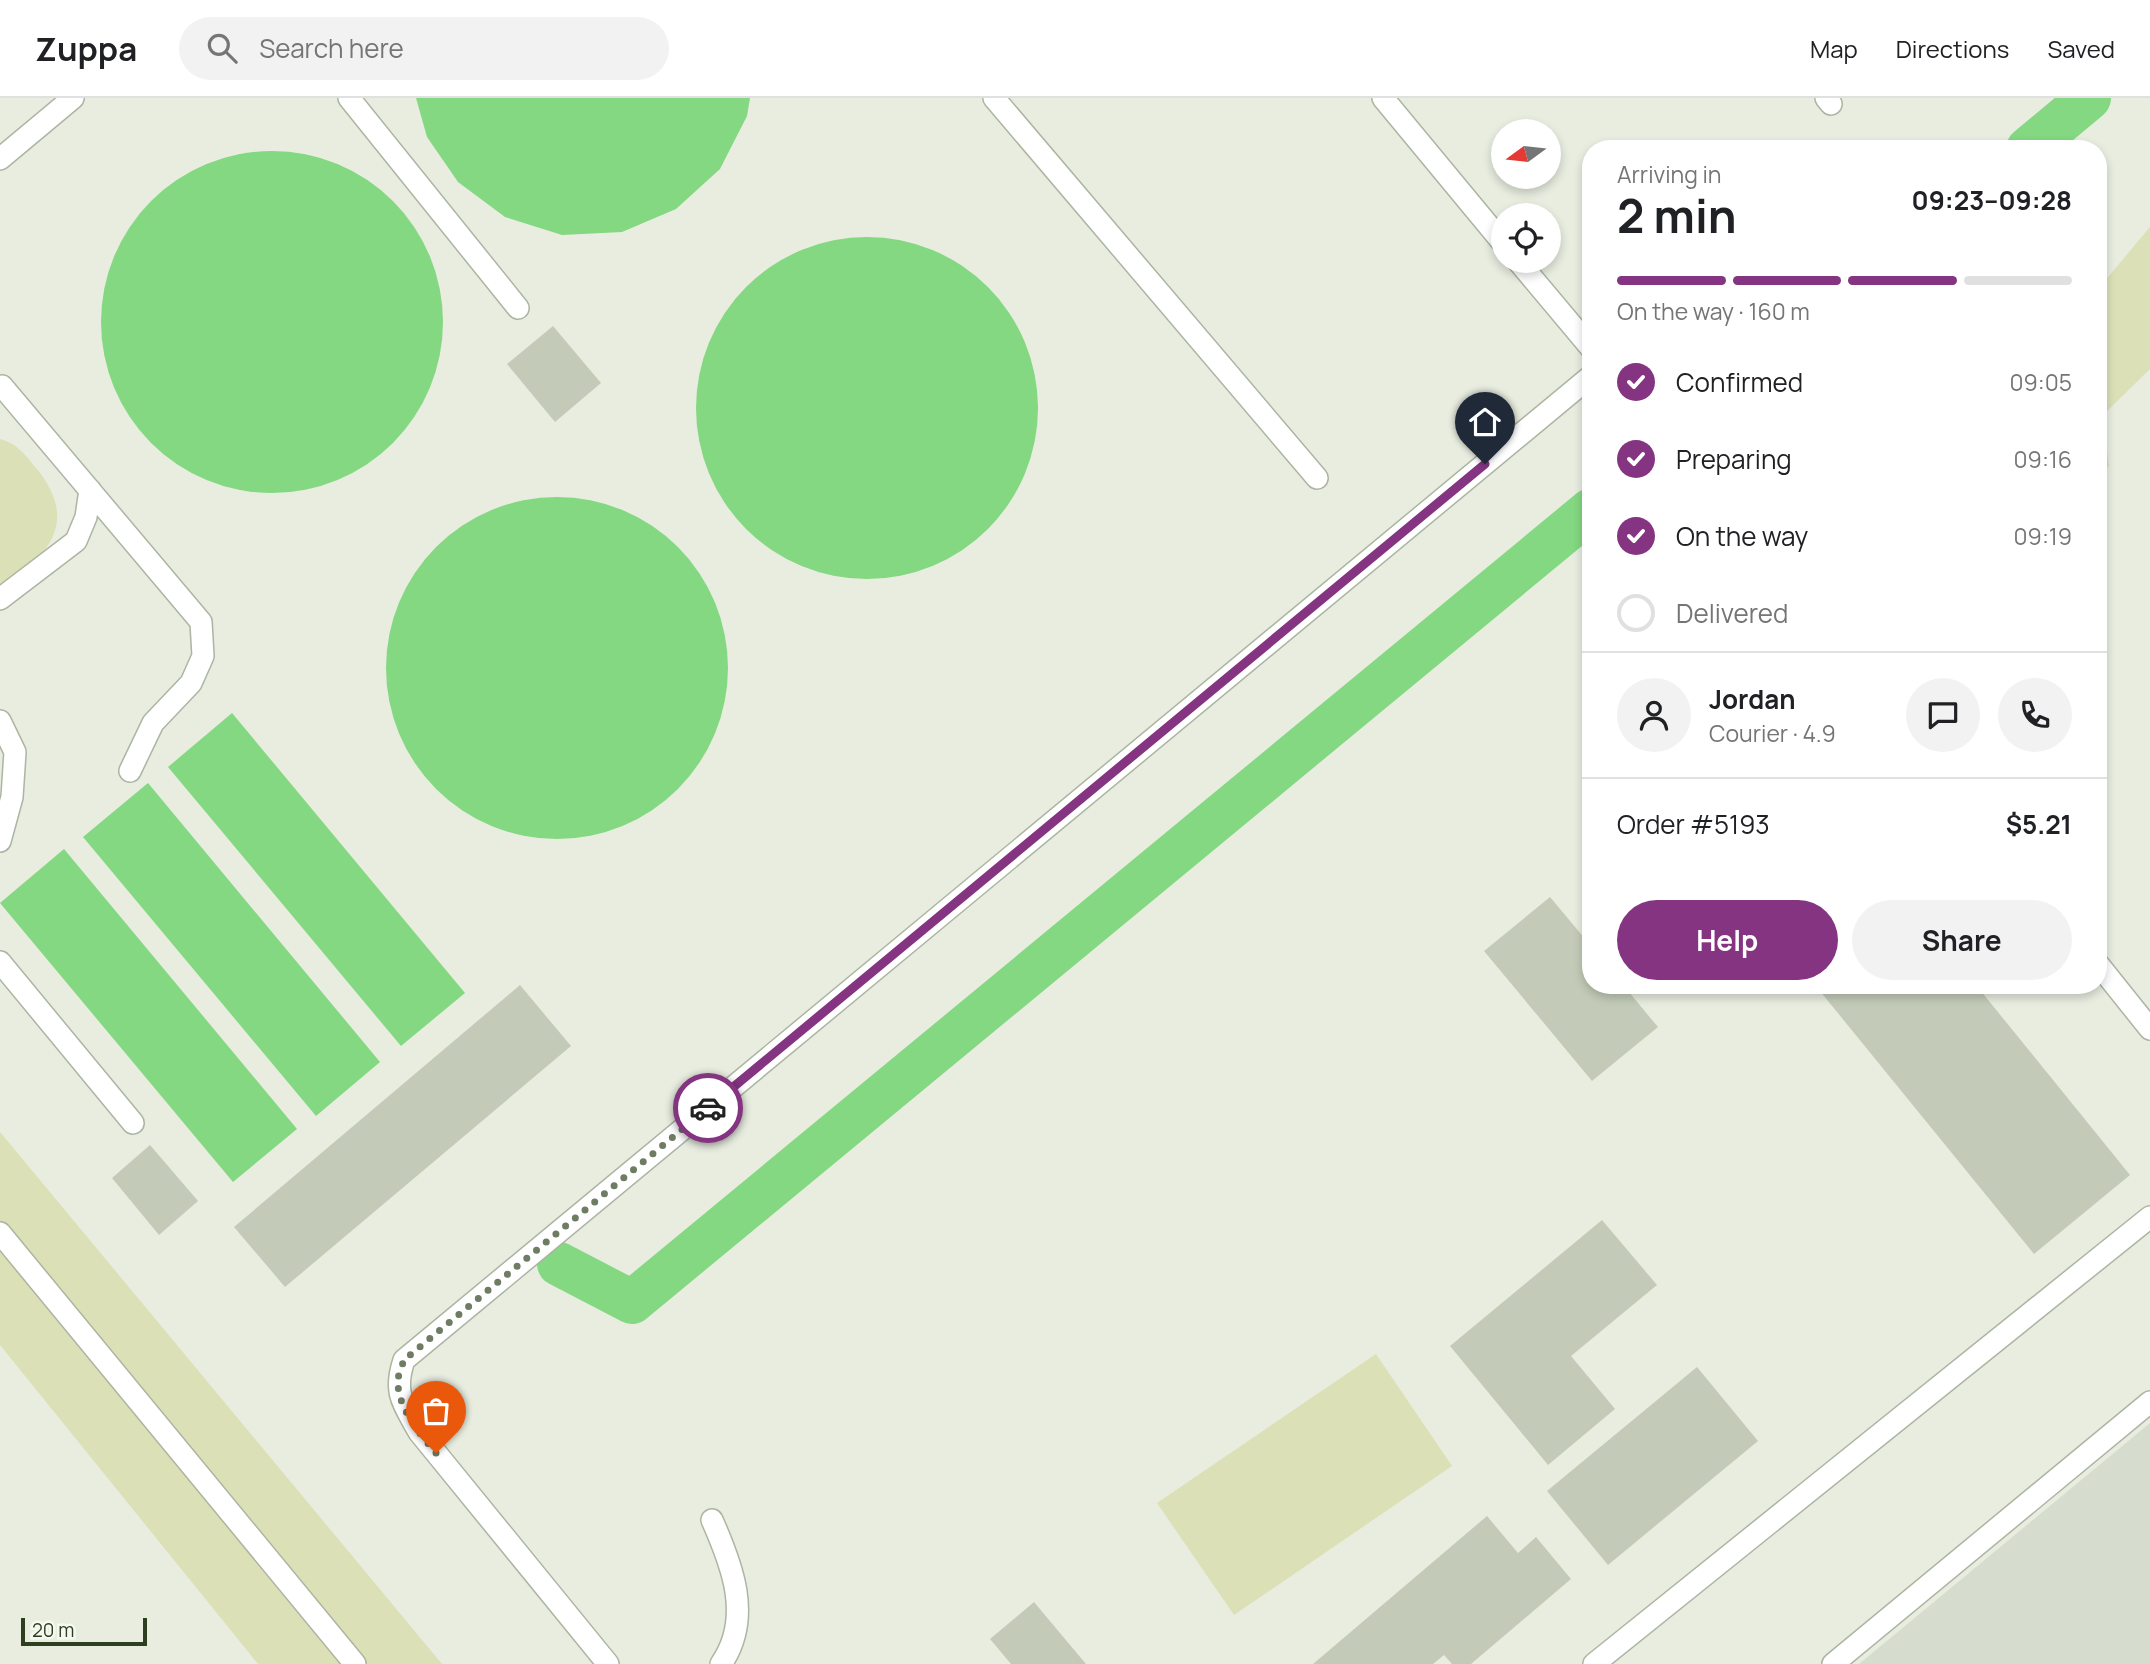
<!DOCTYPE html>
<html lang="en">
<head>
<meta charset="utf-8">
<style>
	body { margin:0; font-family:Manrope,sans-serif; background:#f2f2f2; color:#202124; height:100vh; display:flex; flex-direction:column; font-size:26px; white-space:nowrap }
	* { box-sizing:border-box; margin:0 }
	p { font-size:23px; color:#757577 }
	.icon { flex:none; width:38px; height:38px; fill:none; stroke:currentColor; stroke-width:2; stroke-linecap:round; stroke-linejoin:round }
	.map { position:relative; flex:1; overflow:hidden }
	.details { position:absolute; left:1582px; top:42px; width:525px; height:854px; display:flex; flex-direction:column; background:#fff; border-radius:28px; box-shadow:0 4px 10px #0003 }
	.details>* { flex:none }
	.needle { width:46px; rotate:255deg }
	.fabs { position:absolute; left:1491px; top:21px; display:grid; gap:14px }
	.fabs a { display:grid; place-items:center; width:70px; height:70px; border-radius:50%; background:#fff; box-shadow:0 4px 10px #0003; font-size:35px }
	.scale { position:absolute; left:21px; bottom:18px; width:126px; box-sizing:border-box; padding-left:7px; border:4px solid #2d3f1f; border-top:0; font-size:19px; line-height:24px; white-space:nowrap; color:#2d3f1f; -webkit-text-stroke:5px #f6f9f1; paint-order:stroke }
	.pin { position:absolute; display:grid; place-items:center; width:60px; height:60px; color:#fff; margin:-72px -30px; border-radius:50% 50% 50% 0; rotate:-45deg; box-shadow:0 0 7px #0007 }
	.pin .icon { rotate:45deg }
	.courier { position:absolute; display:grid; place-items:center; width:70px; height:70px; margin:-35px; border:5px solid #843481; border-radius:50%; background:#fff; color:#222; box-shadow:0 2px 9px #0007 }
	.summary em { font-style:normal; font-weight:700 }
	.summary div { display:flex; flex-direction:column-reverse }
	.summary { display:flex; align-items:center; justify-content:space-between; height:119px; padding:0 35px }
	h1 { font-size:46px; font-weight:700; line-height:52px }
	.bar { display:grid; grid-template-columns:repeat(4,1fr); gap:10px 7px; align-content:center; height:84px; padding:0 35px }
	.bar i { height:9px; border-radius:5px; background:#e0e0e0 }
	.bar .active { background:#843481 }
	.bar p { grid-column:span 4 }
	.line { display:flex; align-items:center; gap:18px; padding:0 35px; border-top:2px solid #e0e0e0 }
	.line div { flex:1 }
	.round { display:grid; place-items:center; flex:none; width:74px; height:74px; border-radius:37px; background:#f2f2f2 }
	ol { padding:0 35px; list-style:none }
	li { display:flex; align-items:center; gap:21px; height:77px }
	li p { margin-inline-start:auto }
	li .icon { padding:7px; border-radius:50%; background:#843481; color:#fff; stroke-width:4 }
	li:last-child { color:#757577 }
	li i { width:38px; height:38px; border:4px solid #e0e0e0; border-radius:50% }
	.button { display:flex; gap:14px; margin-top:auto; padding:14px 35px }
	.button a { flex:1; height:80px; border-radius:42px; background:#843481; color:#fff; font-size:28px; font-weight:700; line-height:80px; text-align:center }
	.button a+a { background:#f2f2f2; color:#202124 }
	header { display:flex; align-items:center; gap:42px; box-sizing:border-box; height:98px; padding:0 35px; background:#fff; border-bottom:2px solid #e0e0e0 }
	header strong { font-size:33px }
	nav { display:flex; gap:38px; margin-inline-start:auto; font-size:24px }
	.search { width:490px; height:63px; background:#f2f2f2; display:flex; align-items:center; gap:18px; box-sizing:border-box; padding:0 24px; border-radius:38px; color:#757577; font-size:26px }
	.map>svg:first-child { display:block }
</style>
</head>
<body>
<header>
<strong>Zuppa</strong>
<div class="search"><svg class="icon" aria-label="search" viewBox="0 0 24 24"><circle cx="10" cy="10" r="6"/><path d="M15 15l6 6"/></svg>Search here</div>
<nav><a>Map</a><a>Directions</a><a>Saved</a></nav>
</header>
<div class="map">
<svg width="2150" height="1566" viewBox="0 0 2150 1566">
	<rect width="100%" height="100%" fill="#e8ede0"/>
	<polygon fill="#d7ddce" points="2150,1325 2150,1566 1859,1566"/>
	<g fill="#dce0b6">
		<polygon points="2150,129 2150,271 2102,318 2109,368 2098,380 2098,191"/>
		<path d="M0,341C18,346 25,357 37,371C80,425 48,458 0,490Z"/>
		<polygon points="0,1034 442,1566 258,1566 0,1247"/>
		<polygon points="1376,1256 1452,1368 1234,1517 1157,1405"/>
	</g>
	<g fill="#83d881">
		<polygon points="416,0 750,0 747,18 720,71 676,111 622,134 562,137 505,119 458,84 427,39"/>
		<circle cx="272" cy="224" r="171"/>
		<circle cx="867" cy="310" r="171"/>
		<circle cx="557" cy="570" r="171"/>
		<polygon points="232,615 465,895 401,948 168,669"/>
		<polygon points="148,685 380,964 316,1018 83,739"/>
		<polygon points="64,751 297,1031 233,1084 0,805"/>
	</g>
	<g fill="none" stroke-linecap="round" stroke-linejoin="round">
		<g stroke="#83d881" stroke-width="44">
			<polyline points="2028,51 2089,0"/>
			<polyline points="559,1166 632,1204 1591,412"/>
		</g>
	</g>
	<g fill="#c3cbb8">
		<polygon points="553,228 601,285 555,324 507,266"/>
		<polygon points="1550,799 1591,848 1591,887 1623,887 1658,929 1592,983 1484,853"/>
		<polygon points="520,887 571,948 285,1189 234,1129"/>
		<polygon points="1815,887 1976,887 2130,1077 2034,1156"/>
		<polygon points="150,1047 198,1103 159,1137 112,1080"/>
		<polygon points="1602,1122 1657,1187 1571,1258 1615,1311 1548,1367 1450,1248"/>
		<polygon points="1697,1269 1758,1343 1608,1467 1547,1393"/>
		<polygon points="1487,1418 1518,1455 1536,1439 1571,1481 1471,1566 1452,1566 1444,1557 1433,1566 1313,1566"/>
		<polygon points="1034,1504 1086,1566 1011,1566 990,1541"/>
	</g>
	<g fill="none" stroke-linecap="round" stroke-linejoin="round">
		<defs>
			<g id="minor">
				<polyline points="349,0 518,210"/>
				<polyline points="994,0 1317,380"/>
				<polyline points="1383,0 1503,145"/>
				<polyline points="1826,0 1831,6"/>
				<polyline points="0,61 73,0"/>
				<polyline points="1518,163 1591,250"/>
				<polyline points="2,288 201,524 203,558 191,585 153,625 130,673"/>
				<polyline points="0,501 76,443 86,419 90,392"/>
				<polyline points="0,623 15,654 12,699 0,743"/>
				<polyline points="0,864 133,1025"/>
				<polyline points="2098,866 2150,931"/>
				<polyline points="0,1135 355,1566"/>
				<path d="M712,1422C732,1467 753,1520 721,1566"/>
				<path d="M608,1566L419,1334C403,1305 393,1295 404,1262L1591,278"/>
				<polyline points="1594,1566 2150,1119"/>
				<polyline points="1833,1566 2150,1304"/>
			</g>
		</defs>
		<use href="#minor" stroke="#acb5a2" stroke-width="24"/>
		<use href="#minor" stroke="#fff" stroke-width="21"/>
	</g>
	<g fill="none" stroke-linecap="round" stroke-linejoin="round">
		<path stroke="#6e7c63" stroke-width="7" stroke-dasharray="0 12.6" d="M436,1355C420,1336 397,1309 398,1283C398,1276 402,1268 404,1262L708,1010"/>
		<polyline stroke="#843481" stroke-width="9" points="708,1010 1485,366"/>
	</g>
</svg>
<div class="fabs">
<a><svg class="needle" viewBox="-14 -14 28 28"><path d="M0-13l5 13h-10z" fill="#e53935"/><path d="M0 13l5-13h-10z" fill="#757577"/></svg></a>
<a><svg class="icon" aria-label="locate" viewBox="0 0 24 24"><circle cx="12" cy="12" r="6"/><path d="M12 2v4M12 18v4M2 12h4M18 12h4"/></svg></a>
</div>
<div class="scale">20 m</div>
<div class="pin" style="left:436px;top:1355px;background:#ea580c"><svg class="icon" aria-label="bag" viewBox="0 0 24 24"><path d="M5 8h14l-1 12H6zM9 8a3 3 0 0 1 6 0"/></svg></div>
<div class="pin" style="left:1485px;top:366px;background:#1f2937"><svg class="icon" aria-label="home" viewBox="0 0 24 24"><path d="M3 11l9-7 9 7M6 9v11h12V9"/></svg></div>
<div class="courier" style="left:708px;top:1010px"><svg class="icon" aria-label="car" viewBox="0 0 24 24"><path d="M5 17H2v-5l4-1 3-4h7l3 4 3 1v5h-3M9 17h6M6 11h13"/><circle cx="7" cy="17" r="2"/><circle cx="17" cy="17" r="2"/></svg></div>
<section class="details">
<div class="summary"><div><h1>2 min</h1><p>Arriving in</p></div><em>09:23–09:28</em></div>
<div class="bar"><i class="active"></i><i class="active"></i><i class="active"></i><i></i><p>On the way · 160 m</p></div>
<ol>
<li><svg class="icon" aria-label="check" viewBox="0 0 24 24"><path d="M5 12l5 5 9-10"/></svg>Confirmed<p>09:05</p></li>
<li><svg class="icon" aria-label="check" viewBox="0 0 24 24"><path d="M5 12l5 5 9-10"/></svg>Preparing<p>09:16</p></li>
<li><svg class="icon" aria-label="check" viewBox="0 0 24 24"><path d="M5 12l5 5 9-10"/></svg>On the way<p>09:19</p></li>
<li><i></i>Delivered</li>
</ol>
<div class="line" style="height:126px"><a class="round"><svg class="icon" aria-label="person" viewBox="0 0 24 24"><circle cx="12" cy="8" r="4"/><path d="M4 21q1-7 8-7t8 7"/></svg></a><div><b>Jordan</b><p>Courier · 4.9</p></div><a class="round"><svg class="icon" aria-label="chat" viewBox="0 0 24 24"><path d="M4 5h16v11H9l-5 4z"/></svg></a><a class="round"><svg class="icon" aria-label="phone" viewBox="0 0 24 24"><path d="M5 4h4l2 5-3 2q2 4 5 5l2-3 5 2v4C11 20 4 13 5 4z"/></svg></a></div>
<div class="line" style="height:91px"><div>Order #5193</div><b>$5.21</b></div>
<div class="button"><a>Help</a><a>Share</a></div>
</section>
</div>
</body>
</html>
